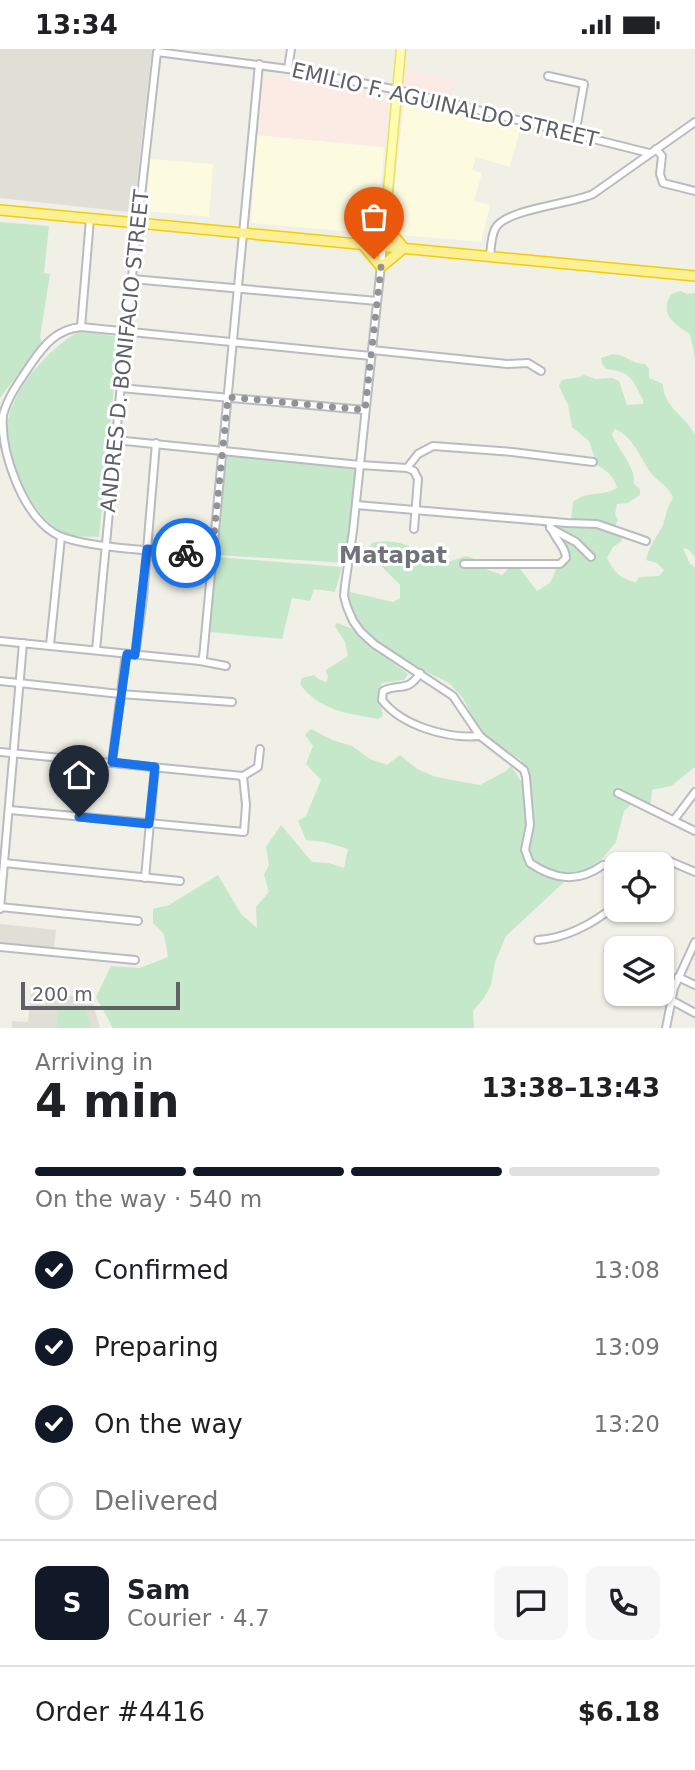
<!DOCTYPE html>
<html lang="en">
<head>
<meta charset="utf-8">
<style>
	body { margin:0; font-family:"DejaVu Sans",sans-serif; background:#f6f6f6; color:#202124; height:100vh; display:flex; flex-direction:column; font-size:26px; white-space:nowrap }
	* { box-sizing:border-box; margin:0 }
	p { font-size:23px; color:#757577 }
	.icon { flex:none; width:38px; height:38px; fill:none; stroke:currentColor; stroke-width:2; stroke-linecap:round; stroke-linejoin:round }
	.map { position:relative; height:979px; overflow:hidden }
	.panel { display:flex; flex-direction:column; background:#fff; flex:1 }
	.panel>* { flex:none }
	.buttons { position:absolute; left:604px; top:803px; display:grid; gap:14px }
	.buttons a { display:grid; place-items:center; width:70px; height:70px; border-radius:14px; background:#fff; box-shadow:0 2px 5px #0004; font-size:35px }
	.scale { position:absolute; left:21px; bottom:18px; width:159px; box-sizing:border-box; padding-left:7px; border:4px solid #5f6167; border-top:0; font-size:19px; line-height:24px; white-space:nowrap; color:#5f6167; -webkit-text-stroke:5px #fff; paint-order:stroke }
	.pin { position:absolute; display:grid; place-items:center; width:60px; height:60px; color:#fff; margin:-72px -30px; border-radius:50% 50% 50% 0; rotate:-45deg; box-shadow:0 0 7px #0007 }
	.pin .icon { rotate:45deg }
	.courier { position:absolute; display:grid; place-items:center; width:70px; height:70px; margin:-35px; border:5px solid #1a73e8; border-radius:50%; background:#fff; color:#222; box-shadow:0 2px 9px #0007 }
	.summary em { font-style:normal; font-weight:800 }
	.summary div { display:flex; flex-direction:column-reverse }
	.summary { display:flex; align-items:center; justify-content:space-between; height:119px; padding:0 35px }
	h1 { font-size:46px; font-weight:800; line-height:52px }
	.bar { display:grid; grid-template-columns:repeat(4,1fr); gap:10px 7px; align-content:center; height:84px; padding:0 35px }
	.bar i { height:9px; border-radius:5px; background:#e0e0e0 }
	.bar .selected { background:#111827 }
	.bar p { grid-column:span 4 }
	.line { display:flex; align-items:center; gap:18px; padding:0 35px; border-top:2px solid #e0e0e0 }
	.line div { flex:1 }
	.round { display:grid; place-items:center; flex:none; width:74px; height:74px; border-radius:14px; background:#f6f6f6 }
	ol { padding:0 35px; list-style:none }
	li { display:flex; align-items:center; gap:21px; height:77px }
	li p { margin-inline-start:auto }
	li .icon { padding:7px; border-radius:50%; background:#111827; color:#fff; stroke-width:4 }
	li:last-child { color:#757577 }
	li i { width:38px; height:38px; border:4px solid #e0e0e0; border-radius:50% }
	.status { display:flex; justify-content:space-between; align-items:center; height:49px; padding:0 35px; background:#fff; direction:ltr }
	.status svg { height:19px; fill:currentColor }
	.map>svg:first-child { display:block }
</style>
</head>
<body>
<div class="status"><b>13:34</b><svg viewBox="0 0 49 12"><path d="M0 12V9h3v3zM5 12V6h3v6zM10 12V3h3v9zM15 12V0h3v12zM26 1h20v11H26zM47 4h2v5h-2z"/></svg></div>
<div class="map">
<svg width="695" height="979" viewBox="0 0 695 979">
	<rect width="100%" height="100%" fill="#f0f0e7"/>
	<g fill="#fdfbdf">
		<polygon points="405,45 521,77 510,118 476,108 472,121 482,124 474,152 490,156 481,193 400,186 390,176"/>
		<polygon points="257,86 384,98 378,177 368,184 251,174"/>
		<polygon points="150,110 213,115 209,168 146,162"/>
	</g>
	<g fill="#e0dfd5">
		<polygon points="0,0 152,0 134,159 129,163 0,149"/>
		<polygon points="0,875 56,881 54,899 0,893"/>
		<polygon points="31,944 91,948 100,979 12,979 12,972 28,973"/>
	</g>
	<g fill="#fcebe5">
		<polygon points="403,19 454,31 451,48 401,36"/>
		<polygon points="263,27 390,40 384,98 257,86"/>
	</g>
	<g fill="#c5e7ca" fill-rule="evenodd">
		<polygon points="0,173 49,177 44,224 50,225 40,288 42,293 0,349"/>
		<path d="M680,242L687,245L695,244V309L690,285C674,275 659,265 671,245Z"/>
		<path d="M80,282L119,288L99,488C89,487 76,489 67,485C35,474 5,409 7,377C11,341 50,298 80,282Z"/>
		<path d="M613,305C627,306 631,315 645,315L649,320V329L663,335C663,358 685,366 695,386V508L688,500L683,499L690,515L695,518V718L671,737L652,741L651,752L646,761L640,760L632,755L624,762L616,793L601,811L581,825L564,833L506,887L495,913L491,936L484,949L473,962L474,979H113L96,948L111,917L140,919L168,908L164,885L153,874V860L169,856L218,826L241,865L257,879L256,858L269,843L264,826L269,816L266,798L281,776L312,813L329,814L344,819L348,800L325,793L306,791L298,772L306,767L321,731L306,715L313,697L305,686L311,680L332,691L352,697L370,710L387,716L400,706L417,720L436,728L480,736L506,722L511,717L521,732L527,723L521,711L480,684L463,649L449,634L417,618L394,603L388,605L392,613L408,625L404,631L382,634L378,642L383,667L378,670C348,664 319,662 300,635L302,629L314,626L318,630L326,633L328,628L326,621L348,607L345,593L335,577L337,574L353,580L358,575L346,546L350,543L393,553L400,549V536L370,506L369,500L372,494C396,488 419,498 435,517L466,507L475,510L488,521L502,526L511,517L517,516L537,542L550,534L562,507L559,491L534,470L571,472L573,453C590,440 599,449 617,439C614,427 607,422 597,416L589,392L572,378L568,356L559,337L561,332C569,328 576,331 584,326L595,330L612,329L619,332L627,356L643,355V351C632,329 631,323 606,320L602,315L601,309ZM615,380C633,387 640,409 651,424C659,434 669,437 673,449C665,461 666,472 661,480C656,488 648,500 646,511L657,514L664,521L659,527L639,528L636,533C620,530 615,524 607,509L613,498L622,492L621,485L615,477L618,471L615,465L617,455L628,454L640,446V440L634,435C636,418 618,401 612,385Z"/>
		<polygon points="227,407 357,417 347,514 216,506"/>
		<polygon points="216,508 342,518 335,543 314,540 310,552 292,549 282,590 210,583"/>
		<polygon points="58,956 86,958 90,979 57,979"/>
	</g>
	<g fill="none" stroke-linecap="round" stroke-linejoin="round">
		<defs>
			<g id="minor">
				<polyline points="288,20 291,0"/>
				<polyline points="548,27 584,35 575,86"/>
				<polyline points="656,100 662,107 660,125 663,134 695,142"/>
				<path d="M383,197L353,482L345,536L344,547L347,558L353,572L361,583L374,595L453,647L480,687L524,721L526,728L530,776L525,801L530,814C555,831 578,834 603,816"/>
				<path d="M490,207C491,199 491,188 495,180C504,160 572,155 593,145L695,73"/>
				<polyline points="132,230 377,252"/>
				<polyline points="81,278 90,170"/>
				<polyline points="372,301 507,315 528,314 541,322"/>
				<polyline points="120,339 365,361"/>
				<polyline points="115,391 360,416 407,419"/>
				<polyline points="407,419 418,405 433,397 512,403 593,413"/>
				<polyline points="407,419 414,422 418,430 414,480"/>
				<polyline points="356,456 567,474 597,475 646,492"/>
				<polyline points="550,479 576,493 591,508"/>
				<path d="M212,506C177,503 80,500 54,484C22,464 0,402 3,366C8,347 21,330 31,315C44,296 57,280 81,278L371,307"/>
				<path d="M464,515H560L566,509C566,497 552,488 549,473"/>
				<polyline points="0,592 200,612 226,617"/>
				<polyline points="50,596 61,488"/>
				<polyline points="96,601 126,282 157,3 288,20 398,41 649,104"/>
				<polyline points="135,606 143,549 156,394"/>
				<polyline points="200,612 203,609 259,15"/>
				<path d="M420,624C408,644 399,634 383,642L382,651C402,677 448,690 480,687"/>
				<polyline points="0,632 120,645 232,653"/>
				<polyline points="0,703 243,727"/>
				<polyline points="112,713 126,605"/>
				<polyline points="243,727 258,718 260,700"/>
				<polyline points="618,744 695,782"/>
				<polyline points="10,761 244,783 246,756 243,727"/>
				<polyline points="674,771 695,743"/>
				<polyline points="4,814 180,832"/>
				<polyline points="657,816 667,811 695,823"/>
				<polyline points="145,829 155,718"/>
				<polyline points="0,858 138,872"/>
				<polyline points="0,860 23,594"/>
				<path d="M538,891C567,889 594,874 616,856"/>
				<polyline points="0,898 135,911"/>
				<polyline points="678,928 695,936"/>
				<polyline points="671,951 695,964"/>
				<polyline points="666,979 674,939 695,893"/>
			</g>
			<polyline id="major" points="383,197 401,0"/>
			<g id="highway">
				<polyline points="0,161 695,227"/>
				<polygon points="385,176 404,199 381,218 362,195"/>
			</g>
		</defs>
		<use href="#minor" stroke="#b9bbc0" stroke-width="10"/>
		<use href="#major" stroke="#f0dd61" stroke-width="11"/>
		<use href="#highway" stroke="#f4cc04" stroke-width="12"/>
		<use href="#minor" stroke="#fff" stroke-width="6"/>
		<use href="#major" stroke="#fefdaf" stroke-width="8"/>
		<use href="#highway" stroke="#fbf093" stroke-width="9"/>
	</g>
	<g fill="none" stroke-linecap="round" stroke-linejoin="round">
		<polyline stroke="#929394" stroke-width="7" stroke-dasharray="0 12.6" points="186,504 212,506 228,348 365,361 381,218 374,210"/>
		<polyline stroke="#1a73e8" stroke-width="9" points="79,768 149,775 155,718 112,713 127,605 135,606 147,500 186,504"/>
	</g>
	<g text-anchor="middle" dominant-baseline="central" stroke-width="6" stroke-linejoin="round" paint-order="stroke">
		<g font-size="21" fill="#5f6167" stroke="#fff">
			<text transform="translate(445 56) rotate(13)">EMILIO F. AGUINALDO STREET</text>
			<text transform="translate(125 302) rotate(-84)">ANDRES D. BONIFACIO STREET</text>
		</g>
		<g font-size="23" font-weight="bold" fill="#707379" stroke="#fff">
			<text x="393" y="506">Matapat</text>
		</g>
	</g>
</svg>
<div class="buttons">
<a><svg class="icon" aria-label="locate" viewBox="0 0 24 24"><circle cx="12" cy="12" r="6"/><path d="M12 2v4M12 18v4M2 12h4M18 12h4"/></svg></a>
<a><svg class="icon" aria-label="layers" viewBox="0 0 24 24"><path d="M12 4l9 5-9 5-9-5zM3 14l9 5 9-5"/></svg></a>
</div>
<div class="scale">200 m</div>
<div class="pin" style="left:374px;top:210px;background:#ea580c"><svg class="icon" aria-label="bag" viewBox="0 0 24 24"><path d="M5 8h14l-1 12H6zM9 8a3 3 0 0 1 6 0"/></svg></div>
<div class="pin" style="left:79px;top:768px;background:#1f2937"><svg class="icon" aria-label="home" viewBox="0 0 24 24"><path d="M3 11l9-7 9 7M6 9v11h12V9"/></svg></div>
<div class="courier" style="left:186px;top:504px"><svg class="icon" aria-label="bike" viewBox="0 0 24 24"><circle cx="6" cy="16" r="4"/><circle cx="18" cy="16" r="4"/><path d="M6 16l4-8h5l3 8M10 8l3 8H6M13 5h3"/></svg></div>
</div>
<section class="panel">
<div class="summary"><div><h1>4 min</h1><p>Arriving in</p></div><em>13:38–13:43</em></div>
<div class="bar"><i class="selected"></i><i class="selected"></i><i class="selected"></i><i></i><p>On the way · 540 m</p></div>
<ol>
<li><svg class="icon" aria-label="check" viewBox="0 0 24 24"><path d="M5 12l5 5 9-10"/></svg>Confirmed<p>13:08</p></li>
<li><svg class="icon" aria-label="check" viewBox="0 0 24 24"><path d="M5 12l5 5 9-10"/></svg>Preparing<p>13:09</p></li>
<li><svg class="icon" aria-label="check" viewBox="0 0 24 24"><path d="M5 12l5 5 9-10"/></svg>On the way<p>13:20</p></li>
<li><i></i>Delivered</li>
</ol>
<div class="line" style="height:126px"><b class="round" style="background:#111827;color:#fff">S</b><div><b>Sam</b><p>Courier · 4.7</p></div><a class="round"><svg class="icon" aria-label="chat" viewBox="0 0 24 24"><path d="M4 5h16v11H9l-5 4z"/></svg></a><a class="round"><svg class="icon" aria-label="phone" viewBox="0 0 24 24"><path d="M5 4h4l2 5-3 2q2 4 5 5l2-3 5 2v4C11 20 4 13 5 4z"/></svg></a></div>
<div class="line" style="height:91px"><div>Order #4416</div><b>$6.18</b></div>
</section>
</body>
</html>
